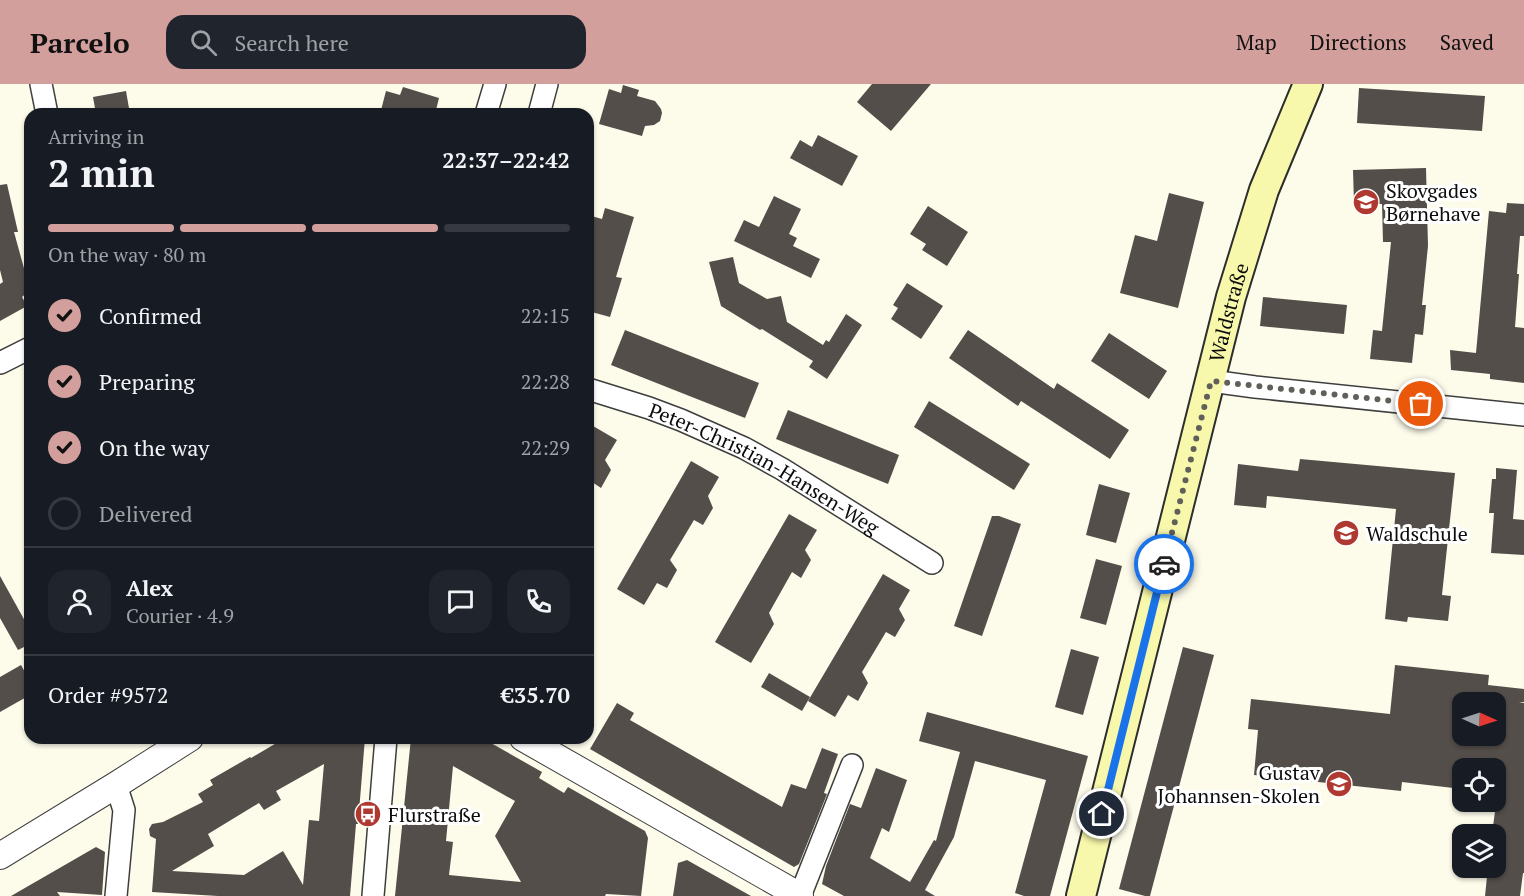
<!DOCTYPE html>
<html lang="en">
<head>
<meta charset="utf-8">
<style>
	body { margin:0; font-family:"PT Serif",serif; background:#20242c; color:#f1f3f6; height:100vh; display:flex; flex-direction:column; font-size:22px; white-space:nowrap }
	* { box-sizing:border-box; margin:0 }
	p { font-size:20px; color:#9ea1a6 }
	.icon { flex:none; width:33px; height:33px; fill:none; stroke:currentColor; stroke-width:2; stroke-linecap:round; stroke-linejoin:round }
	.map { position:relative; flex:1; overflow:hidden }
	.details { position:absolute; left:24px; top:24px; width:570px; height:636px; display:flex; flex-direction:column; background:#171b24; border-radius:18px; box-shadow:0 2px 4px #0004 }
	.details>* { flex:none }
	.needle { width:39px; rotate:93deg }
	.controls { position:absolute; left:1452px; top:608px; display:grid; gap:12px }
	.controls a { display:grid; place-items:center; width:54px; height:54px; border-radius:12px; background:#171b24; box-shadow:0 2px 4px #0004; font-size:30px }
	.pin { position:absolute; display:grid; place-items:center; width:51px; height:51px; color:#fff; margin:-26px; border:3px solid #fff; border-radius:50%; box-shadow:0 2px 6px #0007 }
	.courier { position:absolute; display:grid; place-items:center; width:60px; height:60px; margin:-30px; border:4px solid #1a73e8; border-radius:50%; background:#fff; color:#222; box-shadow:0 2px 8px #0007 }
	.summary em { font-style:normal; font-weight:800 }
	.summary div { display:flex; flex-direction:column-reverse }
	.summary { display:flex; align-items:center; justify-content:space-between; height:102px; padding:0 24px }
	h1 { font-size:39px; font-weight:800; line-height:45px }
	.bar { display:grid; grid-template-columns:repeat(4,1fr); gap:9px 6px; align-content:center; height:72px; padding:0 24px }
	.bar i { height:8px; border-radius:4px; background:#363941 }
	.bar .active { background:#d39f9d }
	.bar p { grid-column:span 4 }
	.line { display:flex; align-items:center; gap:15px; padding:0 24px; border-top:2px solid #363941 }
	.line div { flex:1 }
	.round { display:grid; place-items:center; flex:none; width:63px; height:63px; border-radius:18px; background:#20242c }
	ol { padding:0 24px; list-style:none }
	li { display:flex; align-items:center; gap:18px; height:66px }
	li p { margin-inline-start:auto }
	li .icon { padding:6px; border-radius:50%; background:#d39f9d; color:#111; stroke-width:4 }
	li:last-child { color:#9ea1a6 }
	li i { width:33px; height:33px; border:3px solid #363941; border-radius:50% }
	header { display:flex; align-items:center; gap:36px; box-sizing:border-box; height:84px; padding:0 30px; background:#d39f9d; color:#111 }
	header strong { font-size:28px }
	nav { display:flex; gap:33px; margin-inline-start:auto; font-size:21px }
	.search { width:420px; height:54px; background:#20242c; display:flex; align-items:center; gap:15px; box-sizing:border-box; padding:0 21px; border-radius:18px; color:#9ea1a6; font-size:22px }
	.map>svg:first-child { display:block }
</style>
</head>
<body>
<header>
<strong>Parcelo</strong>
<div class="search"><svg class="icon" aria-label="search" viewBox="0 0 24 24"><circle cx="10" cy="10" r="6"/><path d="M15 15l6 6"/></svg>Search here</div>
<nav><a>Map</a><a>Directions</a><a>Saved</a></nav>
</header>
<div class="map">
<svg width="1524" height="812" viewBox="0 0 1524 812">
	<rect width="100%" height="100%" fill="#fdfceb"/>
	<g fill="#534e49" fill-rule="evenodd">
		<polygon points="872,0 931,0 891,47 857,18"/>
		<polygon points="623,1 639,6 637,12 655,17 661,25 662,29 660,37 654,41 645,42 642,52 599,40 609,5 621,9"/>
		<polygon points="403,3 439,14 435,30 380,30 386,7 400,11"/>
		<polygon points="1359,4 1485,12 1482,47 1357,39"/>
		<polygon points="126,7 130,30 96,30 93,13"/>
		<polygon points="818,51 858,72 842,102 790,74 800,56 812,63"/>
		<polygon points="1426,84 1428,162 1422,221 1426,221 1423,251 1415,250 1412,279 1370,275 1373,246 1382,247 1391,158 1383,158 1382,120 1354,120 1353,86"/>
		<polygon points="7,100 18,148 14,148 30,206 22,213 27,222 0,237 0,200 3,198 0,186 0,101"/>
		<polygon points="1169,109 1204,118 1178,224 1120,209 1135,151 1157,157"/>
		<polygon points="774,112 801,125 789,150 797,154 793,162 820,175 811,194 734,157 744,136 759,143"/>
		<polygon points="1507,119 1524,120 1524,152 1520,152 1517,190 1519,190 1515,243 1524,244 1524,299 1490,295 1490,290 1451,286 1450,266 1476,269 1489,127 1506,129"/>
		<polygon points="928,122 968,148 947,182 922,166 926,160 910,150"/>
		<polygon points="605,124 634,133 616,193 622,194 610,233 588,227 588,131 602,135"/>
		<polygon points="733,173 739,199 767,215 781,212 787,238 823,261 826,256 829,258 846,230 862,241 827,295 809,283 813,277 762,245 760,246 721,222 709,178"/>
		<polygon points="907,199 943,222 921,255 891,235 898,224 893,221"/>
		<polygon points="1263,213 1347,221 1344,250 1260,242"/>
		<polygon points="625,246 759,299 745,334 611,281"/>
		<polygon points="968,246 1054,305 1057,299 1129,346 1110,375 1021,317 1018,322 949,274"/>
		<polygon points="1109,249 1167,287 1149,315 1091,277"/>
		<polygon points="929,317 1030,380 1014,406 914,343"/>
		<polygon points="788,326 899,371 888,400 776,355"/>
		<polygon points="588,339 617,356 605,376 611,386 601,404 592,398 588,405"/>
		<polygon points="1300,375 1455,389 1442,511 1451,512 1448,537 1408,533 1407,538 1385,535 1396,425 1267,412 1266,424 1234,421 1238,380 1298,387"/>
		<polygon points="691,377 719,393 708,412 713,424 703,441 694,436 670,476 677,486 667,504 657,499 644,521 617,505"/>
		<polygon points="1496,384 1517,386 1513,435 1524,436 1524,471 1491,469 1494,429 1489,429 1492,395 1496,395"/>
		<polygon points="1099,400 1130,409 1116,459 1086,451"/>
		<polygon points="789,430 817,446 805,466 811,476 801,494 792,488 769,529 774,540 751,579 715,558"/>
		<polygon points="992,432 999,432 1021,440 982,552 954,542"/>
		<polygon points="1096,475 1122,482 1106,541 1080,534"/>
		<polygon points="883,490 910,506 899,525 905,536 895,553 886,548 862,588 868,599 858,617 848,611 835,633 808,617"/>
		<polygon points="0,492 30,546 30,560 18,566 0,534"/>
		<polygon points="1183,563 1214,571 1150,812 1145,812 1119,805"/>
		<polygon points="1071,565 1099,573 1083,631 1055,623"/>
		<polygon points="21,581 30,597 30,611 0,628 0,593"/>
		<path d="M1395,581L1489,591L1488,601L1524,605V618H1519L1524,619V789H1523L1520,812H1485L1488,783H1496V750H1492L1496,720V684H1462V705L1402,698L1401,707L1254,691L1258,646L1248,645L1251,615L1390,630ZM1462,618H1496V651H1462Z"/>
		<polygon points="769,589 810,613 802,627 761,603"/>
		<polygon points="617,619 634,629 630,636 782,723 791,700 806,705 822,664 838,670 824,709 827,710 799,780 794,783 590,665"/>
		<polygon points="927,628 1088,672 1050,812 1024,812 1015,809 1046,696 975,677 954,753 925,806 935,812 844,812 822,800 826,782 850,720 861,724 876,684 907,696 889,748 882,744 870,774 910,798 934,756 936,757 960,668 919,657"/>
		<path d="M285,654H365L358,740H356L350,812H218L152,808L156,755L150,752L149,745L152,740L163,738L203,718L198,710L213,701L210,696L250,673L251,674ZM324,680L319,737L309,736L303,801L283,767L244,791L172,787L214,762L208,750L259,719L264,726L281,716L276,707Z"/>
		<path d="M411,654H482L542,688L539,694L564,709L568,703L645,747L648,754L641,812L606,810L605,812H395ZM453,682L515,717L495,752L521,798L449,791L453,758L446,757Z"/>
		<polygon points="96,763 105,768 102,811 57,808 60,812 11,812"/>
		<polygon points="687,776 751,812 673,812 678,779"/>
	</g>
	<g fill="none" stroke-linecap="round" stroke-linejoin="round">
		<defs>
			<g id="minor">
				<polyline points="41,0 47,30"/>
				<polyline points="486,30 495,0"/>
				<polyline points="539,30 547,0"/>
				<polyline points="0,279 30,264"/>
				<polyline points="1211,297 1255,303 1524,331"/>
				<path id="s1" d="M588,305L649,324L681,336L744,364L782,385L932,479"/>
				<polyline points="116,701 124,726 116,812"/>
				<polyline points="373,812 386,654"/>
				<polyline points="800,812 852,681"/>
			</g>
			<g id="tertiary">
				<polyline points="523,654 800,812"/>
				<polyline points="0,772 116,701 190,654"/>
			</g>
			<g id="secondary">
				<path id="s2" d="M1081,812L1231,213L1264,106L1308,0"/>
			</g>
		</defs>
		<use href="#minor" stroke="#3e3e3e" stroke-width="24"/>
		<use href="#tertiary" stroke="#3e3e3e" stroke-width="28"/>
		<use href="#secondary" stroke="#2d2d2d" stroke-width="32"/>
		<use href="#minor" stroke="#fff" stroke-width="21"/>
		<use href="#tertiary" stroke="#fff" stroke-width="26"/>
		<use href="#secondary" stroke="#f8f8ac" stroke-width="28"/>
	</g>
	<g fill="none" stroke-linecap="round" stroke-linejoin="round">
		<polyline stroke="#605f59" stroke-width="6" stroke-dasharray="0 10.8" points="1164,480 1211,297 1421,320"/>
		<polyline stroke="#1a73e8" stroke-width="8" points="1102,730 1164,480"/>
	</g>
	<defs>
		<symbol id="school-disc" viewBox="-11 -11 22 22"><circle r="9.5" fill="#af3830" stroke="#fff"/><path d="M0-5L7-2L0 1L-7-2ZM-4 1L0 2.5L4 1V4Q0 6-4 4Z" fill="#fff"/></symbol>
		<symbol id="bus-disc" viewBox="-11 -11 22 22"><circle r="9.5" fill="#af3830" stroke="#fff"/><path d="M-5-6H5V4H4V6H2V4H-2V6H-4V4H-5ZM-3.5-4V0h7V-4ZM-3.5 1.2v1.5H-2V1.2ZM2 1.2v1.5H3.5V1.2Z" fill="#fff"/></symbol>
	</defs>
	<g fill-rule="evenodd">
		<use href="#school-disc" x="1351" y="103" width="30" height="30"/>
		<use href="#school-disc" x="1331" y="434" width="30" height="30"/>
		<use href="#school-disc" x="1324" y="685" width="30" height="30"/>
		<use href="#bus-disc" x="353" y="715" width="30" height="30"/>
	</g>
	<g text-anchor="middle" dominant-baseline="central" stroke-width="6" stroke-linejoin="round" paint-order="stroke">
		<g font-size="20" fill="#0b0b0b" stroke="#fff" text-anchor="start">
			<text x="1386" y="106">Skovgades<tspan x="1386" dy="23">Børnehave</tspan></text>
			<text x="1366" y="449">Waldschule</text>
			<text x="1320" y="688" text-anchor="end">Gustav<tspan x="1320" dy="23">Johannsen-Skolen</tspan></text>
			<text x="388" y="730">Flurstraße</text>
		</g>
		<g font-size="20" fill="#0b0b0b" stroke="#fff">
			<text stroke="none"><textPath href="#s2" startOffset="602">Waldstraße</textPath></text>
			<text stroke="none"><textPath href="#s1" startOffset="194">Peter-Christian-Hansen-Weg</textPath></text>
		</g>
	</g>
</svg>
<div class="controls">
<a><svg class="needle" viewBox="-14 -14 28 28"><path d="M0-13l5 13h-10z" fill="#e53935"/><path d="M0 13l5-13h-10z" fill="#9ea1a6"/></svg></a>
<a><svg class="icon" aria-label="locate" viewBox="0 0 24 24"><circle cx="12" cy="12" r="6"/><path d="M12 2v4M12 18v4M2 12h4M18 12h4"/></svg></a>
<a><svg class="icon" aria-label="layers" viewBox="0 0 24 24"><path d="M12 4l9 5-9 5-9-5zM3 14l9 5 9-5"/></svg></a>
</div>
<div class="pin" style="left:1421px;top:320px;background:#ea580c"><svg class="icon" aria-label="bag" viewBox="0 0 24 24"><path d="M5 8h14l-1 12H6zM9 8a3 3 0 0 1 6 0"/></svg></div>
<div class="pin" style="left:1102px;top:730px;background:#1f2937"><svg class="icon" aria-label="home" viewBox="0 0 24 24"><path d="M3 11l9-7 9 7M6 9v11h12V9"/></svg></div>
<div class="courier" style="left:1164px;top:480px"><svg class="icon" aria-label="car" viewBox="0 0 24 24"><path d="M5 17H2v-5l4-1 3-4h7l3 4 3 1v5h-3M9 17h6M6 11h13"/><circle cx="7" cy="17" r="2"/><circle cx="17" cy="17" r="2"/></svg></div>
<section class="details">
<div class="summary"><div><h1>2 min</h1><p>Arriving in</p></div><em>22:37–22:42</em></div>
<div class="bar"><i class="active"></i><i class="active"></i><i class="active"></i><i></i><p>On the way · 80 m</p></div>
<ol>
<li><svg class="icon" aria-label="check" viewBox="0 0 24 24"><path d="M5 12l5 5 9-10"/></svg>Confirmed<p>22:15</p></li>
<li><svg class="icon" aria-label="check" viewBox="0 0 24 24"><path d="M5 12l5 5 9-10"/></svg>Preparing<p>22:28</p></li>
<li><svg class="icon" aria-label="check" viewBox="0 0 24 24"><path d="M5 12l5 5 9-10"/></svg>On the way<p>22:29</p></li>
<li><i></i>Delivered</li>
</ol>
<div class="line" style="height:108px"><a class="round"><svg class="icon" aria-label="person" viewBox="0 0 24 24"><circle cx="12" cy="8" r="4"/><path d="M4 21q1-7 8-7t8 7"/></svg></a><div><b>Alex</b><p>Courier · 4.9</p></div><a class="round"><svg class="icon" aria-label="chat" viewBox="0 0 24 24"><path d="M4 5h16v11H9l-5 4z"/></svg></a><a class="round"><svg class="icon" aria-label="phone" viewBox="0 0 24 24"><path d="M5 4h4l2 5-3 2q2 4 5 5l2-3 5 2v4C11 20 4 13 5 4z"/></svg></a></div>
<div class="line" style="height:78px"><div>Order #9572</div><b>€35.70</b></div>
</section>
</div>
</body>
</html>
